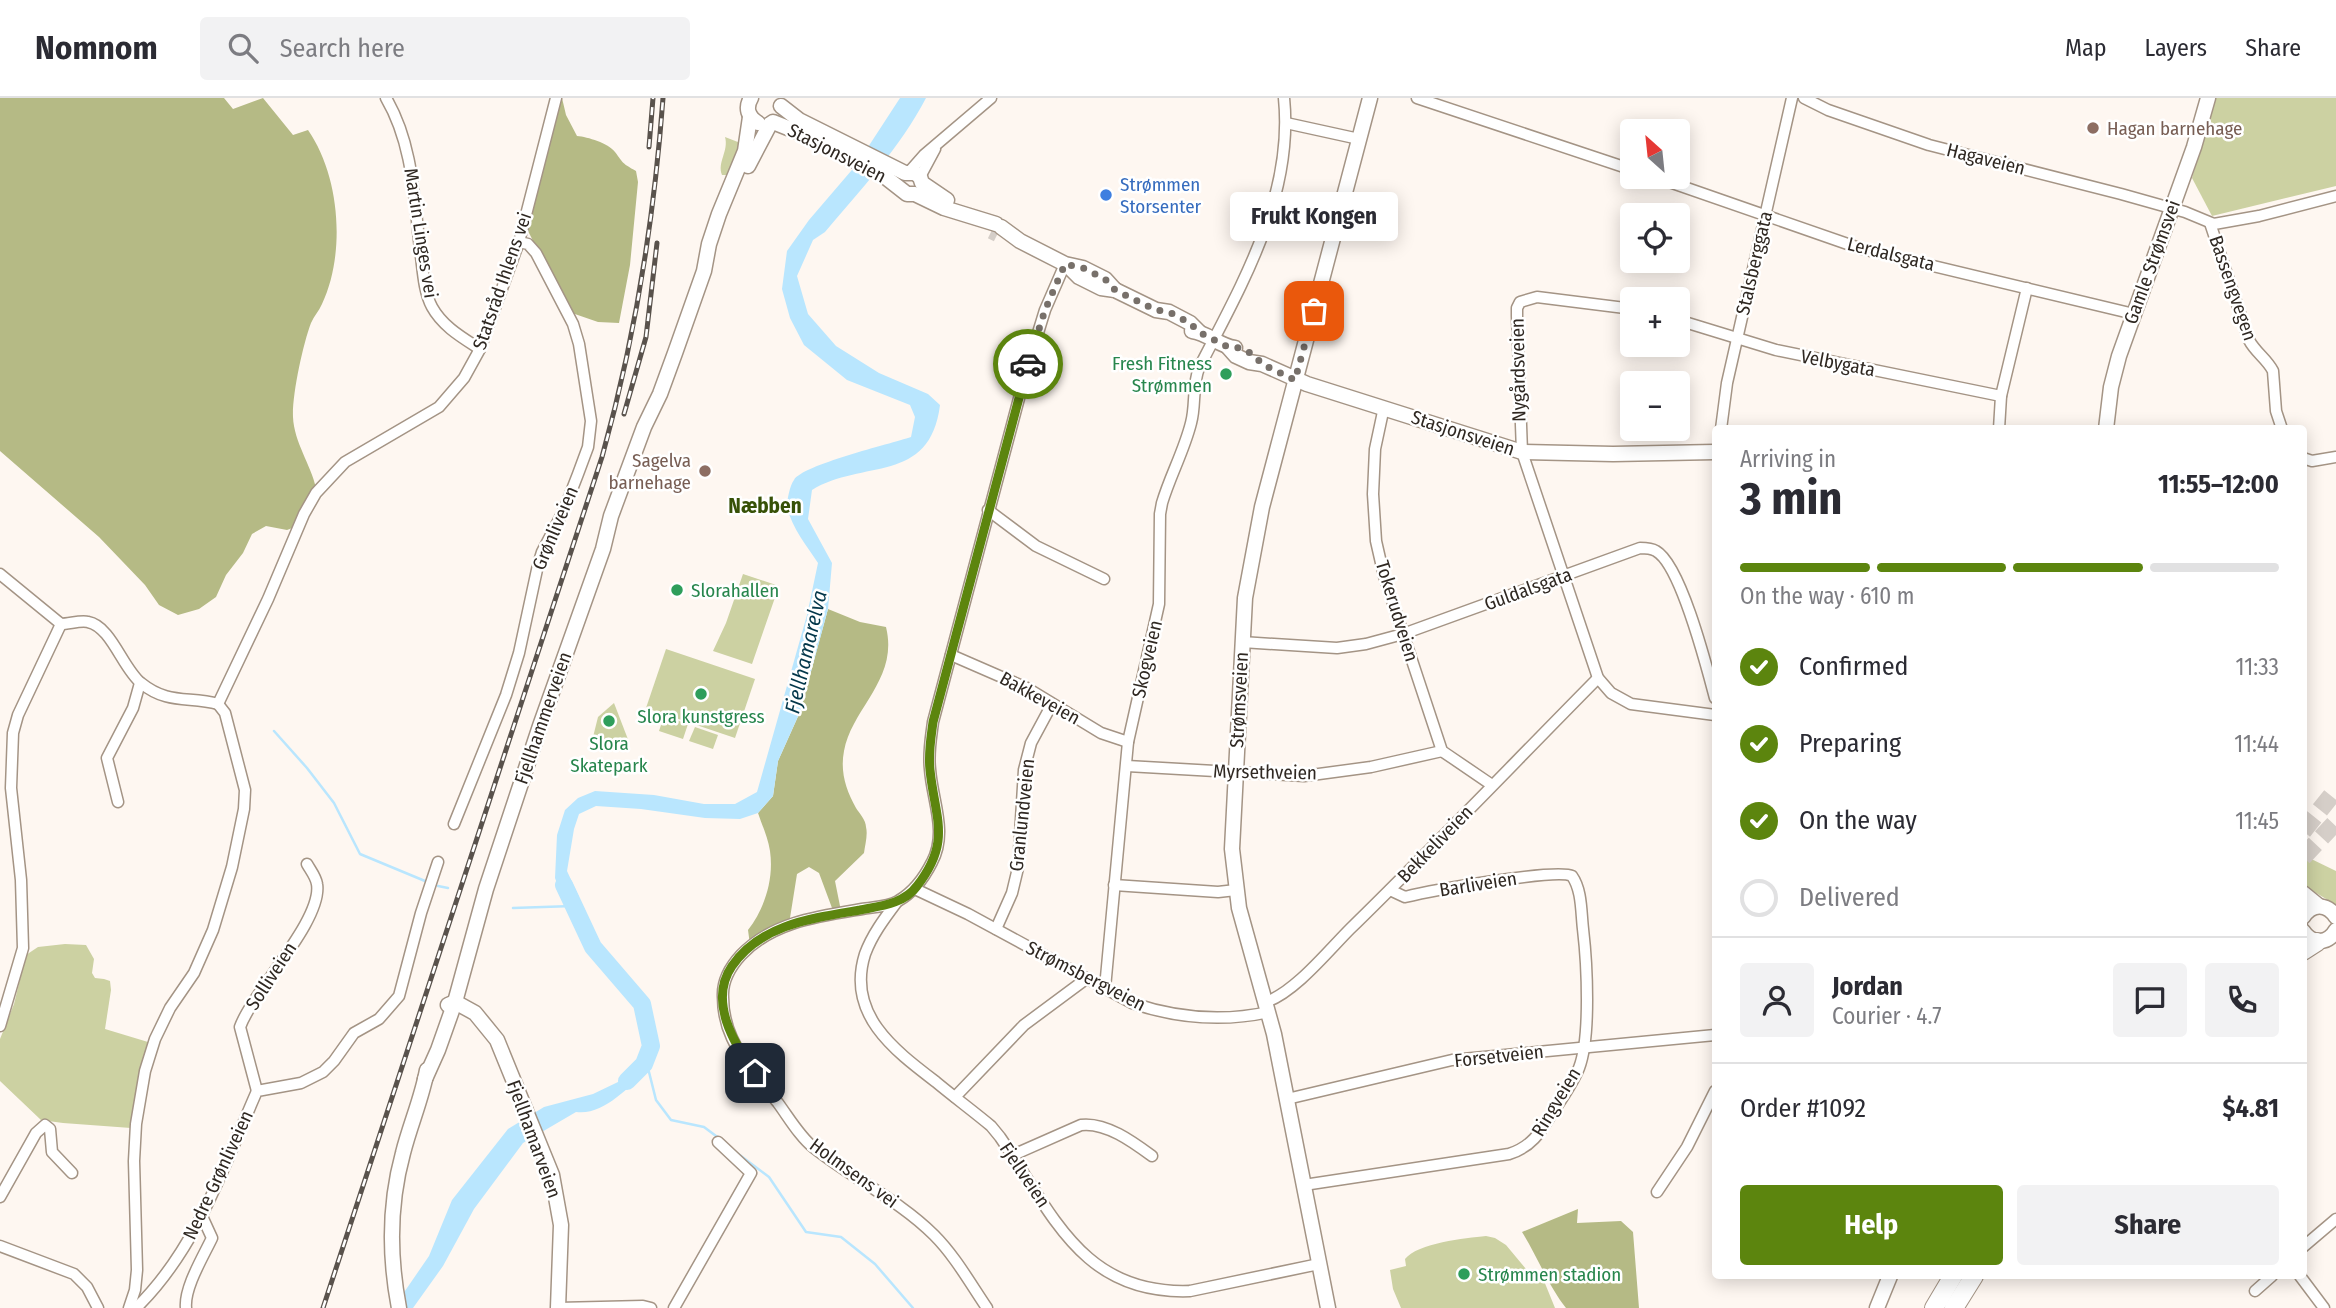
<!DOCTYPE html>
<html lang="en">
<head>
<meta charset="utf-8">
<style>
	body { margin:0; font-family:"Fira Sans Condensed",sans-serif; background:#f2f2f3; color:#2b2b33; height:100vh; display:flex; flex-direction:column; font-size:26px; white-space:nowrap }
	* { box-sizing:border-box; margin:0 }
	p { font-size:23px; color:#7c7c81 }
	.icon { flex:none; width:38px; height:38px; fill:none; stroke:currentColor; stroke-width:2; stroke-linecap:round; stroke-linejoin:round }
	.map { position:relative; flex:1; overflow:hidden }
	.sheet { position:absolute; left:1712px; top:327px; width:595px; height:854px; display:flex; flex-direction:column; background:#fff; border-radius:7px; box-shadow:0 4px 18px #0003 }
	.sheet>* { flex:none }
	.needle { width:46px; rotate:333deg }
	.tools { position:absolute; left:1620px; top:21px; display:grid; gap:14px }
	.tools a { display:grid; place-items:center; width:70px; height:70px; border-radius:7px; background:#fff; box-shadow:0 4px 18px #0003; font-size:35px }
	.pin { position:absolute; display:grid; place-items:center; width:60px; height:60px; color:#fff; margin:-30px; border-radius:14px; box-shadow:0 4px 10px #0006 }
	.courier { position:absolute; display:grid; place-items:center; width:70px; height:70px; margin:-35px; border:5px solid #5c850e; border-radius:50%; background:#fff; color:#222; box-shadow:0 2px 9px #0007 }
	.bubble { position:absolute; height:49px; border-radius:7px; background:#fff; box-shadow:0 4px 18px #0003; font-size:23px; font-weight:700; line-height:49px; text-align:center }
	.headline em { font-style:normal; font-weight:700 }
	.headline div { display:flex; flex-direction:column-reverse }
	.headline { display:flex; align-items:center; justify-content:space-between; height:119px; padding:0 28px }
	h1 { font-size:46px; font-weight:700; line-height:52px }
	.bar { display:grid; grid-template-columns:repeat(4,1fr); gap:10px 7px; align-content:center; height:84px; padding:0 28px }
	.bar i { height:9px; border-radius:5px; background:#e1e1e2 }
	.bar .on { background:#5c850e }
	.bar p { grid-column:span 4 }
	.line { display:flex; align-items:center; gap:18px; padding:0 28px; border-top:2px solid #e1e1e2 }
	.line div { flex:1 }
	.round { display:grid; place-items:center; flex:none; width:74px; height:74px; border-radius:7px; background:#f2f2f3 }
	ol { padding:0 28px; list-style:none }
	li { display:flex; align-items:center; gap:21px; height:77px }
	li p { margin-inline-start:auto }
	li .icon { padding:7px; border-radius:50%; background:#5c850e; color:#fff; stroke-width:4 }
	li:last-child { color:#7c7c81 }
	li i { width:38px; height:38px; border:4px solid #e1e1e2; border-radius:50% }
	.button { display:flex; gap:14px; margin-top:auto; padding:14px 28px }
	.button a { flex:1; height:80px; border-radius:7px; background:#5c850e; color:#fff; font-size:28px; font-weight:700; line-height:80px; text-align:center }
	.button a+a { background:#f2f2f3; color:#2b2b33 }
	header { display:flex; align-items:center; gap:42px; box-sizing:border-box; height:98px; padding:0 35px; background:#fff; border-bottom:2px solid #e1e1e2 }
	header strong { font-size:33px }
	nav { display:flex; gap:38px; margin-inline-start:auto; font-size:24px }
	.search { width:490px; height:63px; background:#f2f2f3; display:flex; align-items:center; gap:18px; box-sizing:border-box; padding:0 24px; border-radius:7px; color:#7c7c81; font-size:26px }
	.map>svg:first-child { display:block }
</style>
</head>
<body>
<header>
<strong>Nomnom</strong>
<div class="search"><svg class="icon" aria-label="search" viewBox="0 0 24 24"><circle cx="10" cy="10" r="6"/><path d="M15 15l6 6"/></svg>Search here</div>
<nav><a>Map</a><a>Layers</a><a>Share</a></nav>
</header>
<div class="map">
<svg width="2336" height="1210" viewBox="0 0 2336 1210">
	<rect width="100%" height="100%" fill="#fef7f1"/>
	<g fill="#ccd1a2">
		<polygon points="2216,0 2336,0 2336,88 2212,118 2192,80"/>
		<path d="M725,39L743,46L730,77H722C717,64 729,53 725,39Z"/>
		<polygon points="743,476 779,488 752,566 713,553 726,525"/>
		<polygon points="666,551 755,581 735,640 646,610"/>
		<polygon points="614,605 629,644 596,644 593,639 598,619"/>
		<polygon points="664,618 688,626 683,641 659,633"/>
		<polygon points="695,629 718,637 713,651 689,643"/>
		<polygon points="2303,757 2336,773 2336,807 2303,787"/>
		<polygon points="65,846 86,847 94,861 92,875 95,880 104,881 110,883 111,892 105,931 148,944 131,1030 63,1025 41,1022 0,983 0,941 14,906 26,857 38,849"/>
		<path d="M1486,1138L1495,1140L1506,1147L1526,1171L1542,1178L1555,1210H1401L1393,1191L1390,1172L1406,1168L1405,1161C1418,1145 1465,1140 1486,1138Z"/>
	</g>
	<g fill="#b5ba85">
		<path d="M0,0H224L233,11L263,0L293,37L308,32C340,78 346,155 322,206C319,213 314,218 311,225C303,246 292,297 293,319C294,344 311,367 316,390L295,429L287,432L266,428L252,436L243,455L226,477L216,499L199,511L178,517L159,507L145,487L99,439L0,353Z"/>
		<path d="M551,0H562L566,17L577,38C588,39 608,45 615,54C624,66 622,65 636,73L638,84L630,167L619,225L598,224L569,214L527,131L535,58Z"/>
		<path d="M828,511L860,524L886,529C899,581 852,610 844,653C840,674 846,692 856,710C859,715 866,722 866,729C868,737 865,747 864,755L835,783L841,813L832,810L819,775L809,769L797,776L790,820L751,854L748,832C765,810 774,781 770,753C768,740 762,727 758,715L773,698L778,663L800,614Z"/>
		<path d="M1578,1111L1577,1125L1621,1123L1633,1134L1639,1210H1566C1549,1189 1537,1158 1522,1134Z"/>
	</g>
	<g fill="#b9e6fe">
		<path d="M900,0H926C900,50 861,91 825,134L813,142L797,178L808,216L836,248L879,275L928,296L940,307C930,387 862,361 812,392L808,421L832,465L828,511L800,614L778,663L773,698L758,715L740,721L705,720L641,711L596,708L579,716L574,731L567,773L579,799L573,808L561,797L555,780L557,737L565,712L578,700L595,693L654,697L704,706H735L757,694L807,517L818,465C807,448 791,429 787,408C787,402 790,387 794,382C802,367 890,346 911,339L915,319L910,307L847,282L804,247L790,220L782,191L787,153L809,122L857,66Z"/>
		<path d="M638,960L647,973C628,989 603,1018 576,1014L523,1045L474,1111L443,1168L413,1210H391L396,1206L429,1158L452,1102L508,1031L544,1009L593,996L618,984L632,972Z"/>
	</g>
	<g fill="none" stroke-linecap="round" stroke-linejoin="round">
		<g stroke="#b9e6fe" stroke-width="2.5">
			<polyline points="274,633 307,670 334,705 360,756 425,783"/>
			<polyline points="438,788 448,790"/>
			<polyline points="513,810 573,808"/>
			<polyline points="644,966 649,974 656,1002 671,1022 704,1029 720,1041"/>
			<polyline points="733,1052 769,1079 806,1134 841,1139 875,1166 913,1210"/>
		</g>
		<polyline stroke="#b9e6fe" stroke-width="18" points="564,787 593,849 642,906 651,948 644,966 627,983"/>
		<polyline stroke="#d5cec8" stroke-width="14" stroke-dasharray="14 7" stroke-linecap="butt" points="991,134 997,137"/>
		<g stroke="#d5cec8" stroke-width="18" stroke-dasharray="18 9" stroke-linecap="butt">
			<polyline points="2303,733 2336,692"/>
			<polyline points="2303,759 2336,724"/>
		</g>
		<defs>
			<g id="minor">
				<path d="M386,0C413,46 414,100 420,151C423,170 423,192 432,209C443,229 463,240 480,251"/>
				<polyline points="1417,0 1633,72"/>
				<polyline points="1804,0 1828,12 1929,47 2121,96 2185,114 2214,126 2259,118 2336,98"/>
				<polyline points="1286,25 1359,41"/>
				<polyline points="909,74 924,57 991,0"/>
				<polyline points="920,79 935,51"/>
				<polyline points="1655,79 1862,151 2134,216"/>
				<path d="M2210,125L2249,242C2255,254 2267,261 2273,273L2276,313L2282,331"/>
				<polyline points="1633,211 1537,199 1520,204 1517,210 1517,218 1522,354 1598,580 1611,595 1631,606 1715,617"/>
				<polyline points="1678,222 1776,252 2001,298"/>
				<polyline points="1384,309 1375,351 1373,396 1376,443 1384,478 1442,653 1492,687"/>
				<polyline points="1721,331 1727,285 1792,0"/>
				<polyline points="1999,331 2001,298 2027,190"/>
				<polyline points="2303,360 2312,363 2336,359"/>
				<polyline points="988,412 1036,448 1104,481"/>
				<path d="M0,476L61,526C69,526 81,522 88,524C111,528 123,571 141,585C168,607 189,598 218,606"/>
				<path d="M1242,544L1337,550L1366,546L1403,536L1640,450C1645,450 1651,450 1656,453C1681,467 1707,570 1715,600"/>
				<polyline points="951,557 1027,590 1101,635 1128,644"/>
				<polyline points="218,606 268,501 304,416 316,395 345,364 439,309 464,280 480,251 519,144 556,0"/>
				<polyline points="1127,668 1304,678 1371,669 1442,653"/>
				<polyline points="118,704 107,660 133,610 140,585"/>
				<polyline points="454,726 506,597 519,555 538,467 542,454 564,412 578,376 588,349 591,323 579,246 573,226 536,155 528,146 519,144"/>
				<polyline points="1114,787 1218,794 1236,792"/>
				<path d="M915,791L968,816L1132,905C1176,920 1223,924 1269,914"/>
				<path d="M896,805C884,821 872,837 865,856C846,916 894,952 936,984C954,999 973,1013 991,1028L1000,1039C1053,1116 1082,1197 1190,1193L1319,1166"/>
				<polyline points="996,831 1012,795 1018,770 1024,672 1031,645 1052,606"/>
				<path d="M1105,890L1128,644L1159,506L1160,416L1162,405C1170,378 1184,353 1191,325C1196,307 1192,288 1199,270C1242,186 1294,98 1284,0"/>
				<path d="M1266,904C1295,894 1328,853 1350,831C1434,749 1515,664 1598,580"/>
				<polyline points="0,928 23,850 21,782 11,690 13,635 18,617 61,526"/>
				<path d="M257,993L240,929C253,893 323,822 317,786C316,779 311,773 307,766"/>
				<polyline points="955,999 1024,927 1086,881"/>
				<polyline points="1287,1001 1452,962 1715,937"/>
				<path d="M1013,1057L1081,1027C1106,1024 1133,1044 1152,1058"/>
				<path d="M1304,1087L1509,1056C1531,1049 1540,1035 1551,1017C1561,1002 1572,987 1579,970C1591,939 1587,865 1583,831C1581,814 1582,792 1572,778C1557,770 1429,793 1405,799L1390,792"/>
				<polyline points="1657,1094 1687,1049 1715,993"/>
				<polyline points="0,1099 36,1035 45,1027 50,1031 52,1054 72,1075"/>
				<polyline points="0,1148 74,1176 87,1189 98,1210"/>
				<polyline points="2303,1149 2336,1121"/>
				<polyline points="2300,1178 2324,1210"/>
				<polyline points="2255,1193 2272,1178"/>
				<polyline points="129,1210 135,1192 137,1172 134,1063 136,1026 145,973 155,941 170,910 194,875 213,832 232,769 244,711 245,692 225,615 218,606"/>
				<path d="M136,1210C196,1152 224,1068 257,993L301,985L323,974L334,963L354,935L379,921L399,898L421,815L438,764"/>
				<path d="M186,1210C184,1190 203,1159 212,1140L201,1116"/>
				<polyline points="558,1210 643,1208 651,1210"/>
				<polyline points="674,1210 751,1075 718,1044"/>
				<path d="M987,1210C970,1185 955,1158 934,1137C899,1102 853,1081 814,1050C800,1039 789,1020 778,1005C762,985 743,964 732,940C726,927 723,914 723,899C722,882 730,869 741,857C772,824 819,818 862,811C873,809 888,809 898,803C914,794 924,780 932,764C948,734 932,702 930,671C928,655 931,640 933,624L1026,274L1045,212L1065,166"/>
			</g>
			<g id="major">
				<path d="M751,0C745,10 748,19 758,25"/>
				<polyline points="781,8 799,22 905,75 915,75 920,79 922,85 947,102"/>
				<polyline points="773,24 803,36 884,78 907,96 915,96 944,110 996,126"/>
				<polyline points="748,68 770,26"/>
				<polyline points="1001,129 1020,143 1065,166 1083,170 1105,181 1115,192"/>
				<polyline points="1068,168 1079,179 1101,190 1115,192 1156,212 1169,214 1190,225 1199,234"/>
				<path d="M1192,233C1208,235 1219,248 1235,250"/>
				<polyline points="1228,249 1236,258 1249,264 1262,266 1307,286 1522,354 1613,356 1715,354"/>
				<polyline points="2106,331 2111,289 2119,258 2194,49 2208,0"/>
				<polyline points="2303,795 2319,808"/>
				<path d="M2303,819C2312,805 2327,805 2336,819"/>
				<path d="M2303,833C2312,847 2328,846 2336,832"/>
				<polyline points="448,907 455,904 475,915 497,942 552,1077 561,1127 558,1210"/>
				<polyline points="425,981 438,952 455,904 486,791 540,628 603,451 611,418 644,329 660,296 675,255 704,173 709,146 719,116 745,53 750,19"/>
				<path d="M399,1210C389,1158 389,1106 403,1055C410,1027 422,1000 427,972"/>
				<polyline points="1328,1210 1274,936 1239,810 1232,751 1245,500 1262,409 1370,0"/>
				<polyline points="1877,1210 1890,1178"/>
			</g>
			<g id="highway">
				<polyline points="2303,853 2317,844"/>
				<polyline points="1934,1210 1953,1178"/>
				<polyline points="1954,1210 1974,1178"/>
			</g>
		</defs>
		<use href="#minor" stroke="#a49485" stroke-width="13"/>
		<use href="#major" stroke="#a49485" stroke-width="17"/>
		<use href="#highway" stroke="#a49485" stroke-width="20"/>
		<use href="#minor" stroke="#fff" stroke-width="10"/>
		<use href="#major" stroke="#fff" stroke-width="14"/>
		<use href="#highway" stroke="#fff" stroke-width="18"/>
		<defs>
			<g id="rail">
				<polyline points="649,49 653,0"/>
				<polyline points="624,316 646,239 657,145"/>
				<path d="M323,1210L602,359C635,241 654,122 663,0"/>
			</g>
		</defs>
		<use href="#rail" stroke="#59524c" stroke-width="5"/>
		<use href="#rail" stroke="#fff" stroke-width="2.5" stroke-dasharray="8" stroke-linecap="butt"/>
	</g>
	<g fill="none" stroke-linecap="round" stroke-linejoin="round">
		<polyline stroke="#77706a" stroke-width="7" stroke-dasharray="0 12.6" points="1028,266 1045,212 1065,166 1083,170 1105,181 1115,192 1156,212 1169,214 1190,225 1199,234 1228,249 1241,250 1254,257 1262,266 1295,282 1314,213"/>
		<path stroke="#5c850e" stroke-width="9" d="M755,975C734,946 708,903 732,868C761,826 813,820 860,812C880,808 904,806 917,788C952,743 935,721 930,672C928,655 931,640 933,624L1028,266"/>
	</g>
	<g fill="#8d6e63" stroke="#fff" stroke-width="2.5">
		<circle cx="2093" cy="30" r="7"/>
		<circle cx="705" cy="373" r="7"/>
	</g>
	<circle fill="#3f7fe0" stroke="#fff" stroke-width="2.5" cx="1106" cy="97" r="7"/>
	<g fill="#2e9e5b" stroke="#fff" stroke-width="2.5">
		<circle cx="1226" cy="276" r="7"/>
		<circle cx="677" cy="492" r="7"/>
		<circle cx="701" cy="596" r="7"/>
		<circle cx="609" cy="623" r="7"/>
		<circle cx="1464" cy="1176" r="7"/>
	</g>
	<g text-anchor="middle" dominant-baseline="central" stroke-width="5" stroke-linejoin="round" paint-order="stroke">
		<g font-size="19" fill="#785e54" stroke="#fff" text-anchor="start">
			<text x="2107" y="30">Hagan barnehage</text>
			<text x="691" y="362" text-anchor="end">Sagelva<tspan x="691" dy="22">barnehage</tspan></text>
		</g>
		<g font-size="19" fill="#2f2822" stroke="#fff">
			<text transform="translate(837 55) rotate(27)">Stasjonsveien</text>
			<text transform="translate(1986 61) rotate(14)">Hagaveien</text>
			<text transform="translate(421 135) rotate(81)">Martin Linges vei</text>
			<text transform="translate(1891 156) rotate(14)">Lerdalsgata</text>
			<text transform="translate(2152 164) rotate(-70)">Gamle Strømsvei</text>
			<text transform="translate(1754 165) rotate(-77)">Stalsberggata</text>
			<text transform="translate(502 183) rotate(-71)">Statsråd Ihlens vei</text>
			<text transform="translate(2233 190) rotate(71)">Bassengvegen</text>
			<text transform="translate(1838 265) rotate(11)">Velbygata</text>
			<text transform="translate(1518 272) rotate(-91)">Nygårdsveien</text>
			<text transform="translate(1463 335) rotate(18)">Stasjonsveien</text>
			<text transform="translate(555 430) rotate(-67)">Grønliveien</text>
			<text transform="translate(1528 491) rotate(-20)">Guldalsgata</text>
			<text transform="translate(1397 513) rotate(73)">Tokerudveien</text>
			<text transform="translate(1147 561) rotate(-77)">Skogveien</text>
			<text transform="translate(1040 600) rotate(29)">Bakkeveien</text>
			<text transform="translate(1239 602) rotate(-87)">Strømsveien</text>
			<text transform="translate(543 620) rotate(-71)">Fjellhammerveien</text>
			<text transform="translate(1265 674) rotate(1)">Myrsethveien</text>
			<text transform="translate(1022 717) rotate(-84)">Granlundveien</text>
			<text transform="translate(1435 746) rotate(-46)">Bekkeliveien</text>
			<text transform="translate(1478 786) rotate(-9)">Barliveien</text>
			<text transform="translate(271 878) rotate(-57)">Solliveien</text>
			<text transform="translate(1086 878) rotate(27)">Strømsbergveien</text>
			<text transform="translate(1499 958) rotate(-6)">Forsetveien</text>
			<text transform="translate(1556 1004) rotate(-59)">Ringveien</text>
			<text transform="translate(534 1041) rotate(70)">Fjellhamarveien</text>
			<text transform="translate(854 1075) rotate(36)">Holmsens vei</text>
			<text transform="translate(218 1077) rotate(-65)">Nedre Grønliveien</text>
			<text transform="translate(1025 1077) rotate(56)">Fjellveien</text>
		</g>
		<g font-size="19" fill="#366cbe" stroke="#fff" text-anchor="start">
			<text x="1120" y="86">Strømmen<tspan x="1120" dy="22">Storsenter</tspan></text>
		</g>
		<g font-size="19" fill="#27864d" stroke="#fff" text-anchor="start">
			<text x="1212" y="265" text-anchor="end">Fresh Fitness<tspan x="1212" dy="22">Strømmen</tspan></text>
			<text x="691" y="492">Slorahallen</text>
			<text x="701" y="618" text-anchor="middle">Slora kunstgress</text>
			<text x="609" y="645" text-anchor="middle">Slora<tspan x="609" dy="22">Skatepark</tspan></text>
			<text x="1478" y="1176">Strømmen stadion</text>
		</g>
		<g font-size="21" font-weight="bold" fill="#375107" stroke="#fff">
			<text x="765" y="408">Næbben</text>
		</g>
		<g font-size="21" font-style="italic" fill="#03374a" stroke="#fff">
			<text transform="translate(806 554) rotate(-77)">Fjellhamarelva</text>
		</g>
	</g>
</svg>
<div class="tools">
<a><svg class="needle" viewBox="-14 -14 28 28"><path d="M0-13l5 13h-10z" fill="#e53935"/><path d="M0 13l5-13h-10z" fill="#7c7c81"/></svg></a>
<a><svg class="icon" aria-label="locate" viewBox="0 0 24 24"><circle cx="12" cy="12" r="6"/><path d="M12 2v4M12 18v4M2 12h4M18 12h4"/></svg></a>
<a>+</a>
<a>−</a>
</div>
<div class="pin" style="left:1314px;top:213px;background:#ea580c"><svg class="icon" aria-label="bag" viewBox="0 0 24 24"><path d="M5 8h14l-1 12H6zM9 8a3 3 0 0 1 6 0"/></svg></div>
<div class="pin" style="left:755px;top:975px;background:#1f2937"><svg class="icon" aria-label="home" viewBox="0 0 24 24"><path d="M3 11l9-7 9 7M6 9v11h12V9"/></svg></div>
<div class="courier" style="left:1028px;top:266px"><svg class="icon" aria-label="car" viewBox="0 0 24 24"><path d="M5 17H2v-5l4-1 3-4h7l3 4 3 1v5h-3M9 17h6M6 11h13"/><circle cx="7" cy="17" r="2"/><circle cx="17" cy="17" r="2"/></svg></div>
<div class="bubble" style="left:1230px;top:94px;width:168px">Frukt Kongen</div>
<section class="sheet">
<div class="headline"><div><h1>3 min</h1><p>Arriving in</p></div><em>11:55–12:00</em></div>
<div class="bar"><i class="on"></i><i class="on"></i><i class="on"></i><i></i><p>On the way · 610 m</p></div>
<ol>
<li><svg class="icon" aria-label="check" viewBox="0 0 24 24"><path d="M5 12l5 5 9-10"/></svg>Confirmed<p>11:33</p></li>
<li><svg class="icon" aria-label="check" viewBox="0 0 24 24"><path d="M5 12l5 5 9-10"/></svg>Preparing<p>11:44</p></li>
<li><svg class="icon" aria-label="check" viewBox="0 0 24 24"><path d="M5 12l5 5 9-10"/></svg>On the way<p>11:45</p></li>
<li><i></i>Delivered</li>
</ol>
<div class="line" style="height:126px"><a class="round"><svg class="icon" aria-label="person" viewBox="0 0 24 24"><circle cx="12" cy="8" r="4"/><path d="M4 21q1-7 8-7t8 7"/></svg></a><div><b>Jordan</b><p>Courier · 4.7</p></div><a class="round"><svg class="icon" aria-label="chat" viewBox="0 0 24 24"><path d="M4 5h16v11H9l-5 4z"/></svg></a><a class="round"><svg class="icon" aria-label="phone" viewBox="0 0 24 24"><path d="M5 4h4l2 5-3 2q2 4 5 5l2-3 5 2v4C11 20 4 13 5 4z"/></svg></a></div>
<div class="line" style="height:91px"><div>Order #1092</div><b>$4.81</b></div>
<div class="button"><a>Help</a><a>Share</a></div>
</section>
</div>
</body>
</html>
